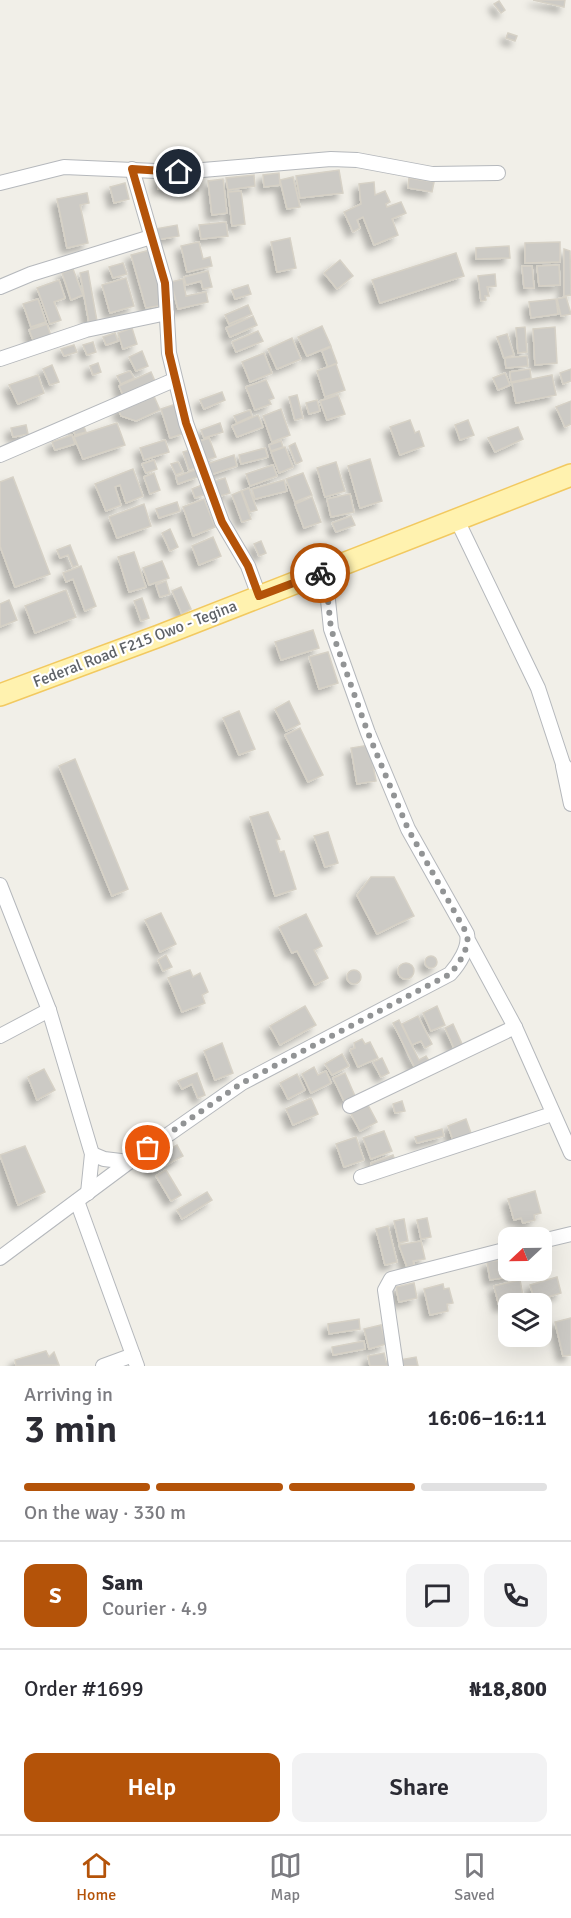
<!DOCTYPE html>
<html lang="en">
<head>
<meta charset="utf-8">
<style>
	body { margin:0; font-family:Signika,sans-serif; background:#f2f2f3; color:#2b2b33; height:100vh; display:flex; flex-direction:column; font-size:22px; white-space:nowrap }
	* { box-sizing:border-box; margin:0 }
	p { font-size:20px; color:#7c7c81 }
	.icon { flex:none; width:33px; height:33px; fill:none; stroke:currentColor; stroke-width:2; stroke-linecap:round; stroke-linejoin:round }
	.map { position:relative; height:1366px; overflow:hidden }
	.drawer { display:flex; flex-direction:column; background:#fff; flex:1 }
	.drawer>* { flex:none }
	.needle { width:39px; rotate:248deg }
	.fabs { position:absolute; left:498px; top:1227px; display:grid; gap:12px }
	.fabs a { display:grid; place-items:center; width:54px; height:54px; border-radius:12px; background:#fff; box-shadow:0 6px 24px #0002; font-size:30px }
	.pin { position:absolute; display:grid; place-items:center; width:51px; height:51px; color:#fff; margin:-26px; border:3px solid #fff; border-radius:50%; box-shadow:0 2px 6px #0007 }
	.courier { position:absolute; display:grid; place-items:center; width:60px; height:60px; margin:-30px; border:4px solid #b45309; border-radius:50%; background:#fff; color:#222; box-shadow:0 2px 8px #0007 }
	.summary em { font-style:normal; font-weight:600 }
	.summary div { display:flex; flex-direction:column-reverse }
	.summary { display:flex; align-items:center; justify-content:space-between; height:102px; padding:0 24px }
	h1 { font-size:39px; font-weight:600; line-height:45px }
	.bar { display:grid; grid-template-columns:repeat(4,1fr); gap:9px 6px; align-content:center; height:72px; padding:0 24px }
	.bar i { height:8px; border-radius:4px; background:#e1e1e2 }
	.bar .current { background:#b45309 }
	.bar p { grid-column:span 4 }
	.line { display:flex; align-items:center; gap:15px; padding:0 24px; border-top:2px solid #e1e1e2 }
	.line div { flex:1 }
	.round { display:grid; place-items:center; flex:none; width:63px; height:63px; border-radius:12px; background:#f2f2f3 }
	.action { display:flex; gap:12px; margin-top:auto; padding:12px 24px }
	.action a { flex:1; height:69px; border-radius:12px; background:#b45309; color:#fff; font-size:24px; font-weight:600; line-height:69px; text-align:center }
	.action a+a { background:#f2f2f3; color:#2b2b33 }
	.menu { display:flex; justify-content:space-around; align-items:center; height:84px; border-top:2px solid #e1e1e2; background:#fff; font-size:16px; color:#7c7c81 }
	.menu a { display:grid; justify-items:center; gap:3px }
	.menu .current { color:#b45309 }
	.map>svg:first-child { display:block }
</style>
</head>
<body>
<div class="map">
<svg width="571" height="1366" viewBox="0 0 571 1366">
	<defs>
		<filter id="shadow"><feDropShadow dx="-5.5" dy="5.5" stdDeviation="3" flood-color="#0004"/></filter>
	</defs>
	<rect width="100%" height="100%" fill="#f1efe8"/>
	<g fill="#cccac5" stroke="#d6d1c6" stroke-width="1.5" filter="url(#shadow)">
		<polygon points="533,0 565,0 564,7"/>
		<polygon points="499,1 505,10 501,13 494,4"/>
		<polygon points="508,33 517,36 515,41 506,38"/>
		<polygon points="339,170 343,193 300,198 296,176"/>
		<polygon points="279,173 280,185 264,187 263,175"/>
		<polygon points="254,175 255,186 228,190 226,178"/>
		<polygon points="293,177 300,207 287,209 280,180"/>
		<polygon points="409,178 434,182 432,192 408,188"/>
		<polygon points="158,179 198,180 198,191 158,189"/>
		<polygon points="223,179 227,213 212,215 208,181"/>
		<polygon points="374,182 375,195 385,191 390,202 386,204 387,207 401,202 406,213 392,219 398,235 374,245 363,217 357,220 360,228 353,232 344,212 361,204 359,184"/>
		<polygon points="125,183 129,199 114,203 110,187"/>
		<polygon points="241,191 245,224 232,226 228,192"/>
		<polygon points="87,193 89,203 80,205 88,243 67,248 57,199"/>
		<polygon points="226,222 228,236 201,239 199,225"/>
		<polygon points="177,225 179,236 157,240 155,229"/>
		<polygon points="290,238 296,268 277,272 271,242"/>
		<polygon points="199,242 203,259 210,257 212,266 187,272 181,246"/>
		<polygon points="560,242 560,262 525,263 525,243"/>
		<polygon points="509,246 510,258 476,259 476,248"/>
		<polygon points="564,249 570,251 571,295 564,296"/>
		<polygon points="150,250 163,305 146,308 131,255"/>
		<polygon points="456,253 464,276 380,303 372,280"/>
		<polygon points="340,260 353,276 337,289 324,273"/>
		<polygon points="123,263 127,274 113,278 109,267"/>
		<polygon points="559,265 560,285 539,286 537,266"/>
		<polygon points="522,266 532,266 534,288 524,288"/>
		<polygon points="73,269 83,295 71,300 62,273"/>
		<polygon points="88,271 97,321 89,323 80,273"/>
		<polygon points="208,271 212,287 203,289 201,281 186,285 184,277"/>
		<polygon points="495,274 496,286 487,287 489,296 485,296 486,300 481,301 478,276"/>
		<polygon points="126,278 134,306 110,313 102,285"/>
		<polygon points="183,279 186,296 206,292 208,302 178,309 171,282"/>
		<polygon points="59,280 65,298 54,302 61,320 50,324 37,288"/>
		<polygon points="248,285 251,294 235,299 232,290"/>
		<polygon points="566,297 571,314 561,316 557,299"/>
		<polygon points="38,299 46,322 31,327 23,304"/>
		<polygon points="556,299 558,314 531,318 529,302"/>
		<polygon points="248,305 252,314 229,324 225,315"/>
		<polygon points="253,316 257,325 230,337 226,328"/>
		<polygon points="47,324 51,336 34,342 29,330"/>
		<polygon points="322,326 331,346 307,356 298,337"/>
		<polygon points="525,327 527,352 518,353 516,328"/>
		<polygon points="555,327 557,363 535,365 533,329"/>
		<polygon points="132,328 137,344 123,349 118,333"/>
		<polygon points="258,331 263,341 236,352 232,342"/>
		<polygon points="115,333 118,341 106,345 103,337"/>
		<polygon points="507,334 514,355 504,358 497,337"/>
		<polygon points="292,338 301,359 277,369 268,349"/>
		<polygon points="93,342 96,352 87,355 83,345"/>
		<polygon points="74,345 77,352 64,356 61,349"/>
		<polygon points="331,347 337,363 328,367 322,351"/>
		<polygon points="142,351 148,366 136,371 129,357"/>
		<polygon points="264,353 272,373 250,382 242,362"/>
		<polygon points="527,356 528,366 506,368 505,358"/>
		<polygon points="98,363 101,372 93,375 90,366"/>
		<polygon points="336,364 345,390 325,397 317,371"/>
		<polygon points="52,365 59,382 50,385 43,369"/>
		<polygon points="530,369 531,378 511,382 510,372"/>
		<polygon points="571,369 571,381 563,384 560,373"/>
		<polygon points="130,371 134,378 121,384 117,376"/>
		<polygon points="151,372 155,381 123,395 119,386"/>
		<polygon points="505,373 510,385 498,390 493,378"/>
		<polygon points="38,375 44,393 18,404 9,385"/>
		<polygon points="552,375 556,395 516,403 512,383"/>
		<polygon points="266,380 274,398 269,400 271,404 255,410 246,387"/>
		<polygon points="222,392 225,400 204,409 200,400"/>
		<polygon points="153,394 160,410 136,421 121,416 118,408"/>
		<polygon points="297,395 303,418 295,420 289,397"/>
		<polygon points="338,395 345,414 327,420 320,401"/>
		<polygon points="317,400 320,411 309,414 306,403"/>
		<polygon points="571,401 571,424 565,427 556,407"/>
		<polygon points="176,404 185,433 170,438 161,409"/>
		<polygon points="281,409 290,435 272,442 263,416"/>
		<polygon points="250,410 252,416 237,423 234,416"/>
		<polygon points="258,415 263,427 237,437 232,426"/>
		<polygon points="410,420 415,433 419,431 424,446 400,455 390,427"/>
		<polygon points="468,420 474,435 460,440 455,425"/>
		<polygon points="117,423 125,445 83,459 74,437"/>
		<polygon points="220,423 223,432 204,438 201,430"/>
		<polygon points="83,424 86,432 75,435 73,427"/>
		<polygon points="26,425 28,434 13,437 11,428"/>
		<polygon points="518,427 523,439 495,452 488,438"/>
		<polygon points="72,435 75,444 55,450 52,442"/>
		<polygon points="209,438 216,457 207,460 200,441"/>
		<polygon points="165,440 169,452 144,460 140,448"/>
		<polygon points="281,441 283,447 271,451 269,445"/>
		<polygon points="295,443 302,461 296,464 289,446"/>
		<polygon points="285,447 293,467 279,473 271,452"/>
		<polygon points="265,448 268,457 241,464 239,455"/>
		<polygon points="190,450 196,468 189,470 183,452"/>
		<polygon points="234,455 237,466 210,475 207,464"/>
		<polygon points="370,459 382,501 360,508 348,466"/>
		<polygon points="154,460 157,469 146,473 142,464"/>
		<polygon points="178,462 183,472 176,475 171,464"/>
		<polygon points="336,462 345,491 325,497 317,468"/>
		<polygon points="273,465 277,476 250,486 246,474"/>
		<polygon points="133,469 143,496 126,503 120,485 115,487 121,505 106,511 95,484"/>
		<polygon points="197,469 200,476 178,484 176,477"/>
		<polygon points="154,473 160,490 150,494 144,477"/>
		<polygon points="303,473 312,495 295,502 286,479"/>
		<polygon points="13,477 50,574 15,587 0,546 0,482"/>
		<polygon points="225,478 230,493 217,497 212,482"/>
		<polygon points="284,480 287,491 255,499 252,489"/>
		<polygon points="202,485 206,494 195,498 192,489"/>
		<polygon points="249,488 257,510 250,512 242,491"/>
		<polygon points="241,491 251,519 242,522 232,495"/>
		<polygon points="350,494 354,512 331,517 327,499"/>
		<polygon points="312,497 321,522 304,528 295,504"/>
		<polygon points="204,499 215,527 193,536 183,507"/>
		<polygon points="177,502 180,511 159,518 156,509"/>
		<polygon points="144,504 151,526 117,538 109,517"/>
		<polygon points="351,516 355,525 336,532 332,523"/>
		<polygon points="170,529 178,547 170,551 162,533"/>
		<polygon points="213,537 221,556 199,565 192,546"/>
		<polygon points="261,541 266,553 259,556 254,544"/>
		<polygon points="70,545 78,565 73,567 68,555 60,558 57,550"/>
		<polygon points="134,552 146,587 129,592 118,557"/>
		<polygon points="162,561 169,578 149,585 143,568"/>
		<polygon points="81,566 96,606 85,611 73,579 66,582 63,573"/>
		<polygon points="166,581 170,594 160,597 156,585"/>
		<polygon points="181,587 191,609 182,614 172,591"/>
		<polygon points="66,590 76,617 35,633 25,606"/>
		<polygon points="142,598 149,618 141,621 134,601"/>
		<polygon points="9,600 17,620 0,627 0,604"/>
		<polygon points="313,630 319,648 281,660 275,642"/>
		<polygon points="328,652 338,683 319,689 309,657"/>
		<polygon points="289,701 300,724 286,731 275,709"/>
		<polygon points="239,711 255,749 239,755 223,718"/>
		<polygon points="300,728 323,775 308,782 285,735"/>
		<polygon points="369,745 376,781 357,784 351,748"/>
		<polygon points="75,759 128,889 112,896 59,766"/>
		<polygon points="268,812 280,839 276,840 280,852 284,851 296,889 275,896 250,817"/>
		<polygon points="328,832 338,863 325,867 314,836"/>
		<polygon points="371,877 394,877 414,916 377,934 357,895"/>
		<polygon points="161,913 176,944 160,952 145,920"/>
		<polygon points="306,914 322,946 314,950 328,978 315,985 297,951 292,953 279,927"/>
		<polygon points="166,955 172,967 163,971 158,960"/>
		<circle cx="431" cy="962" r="6"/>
		<circle cx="406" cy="971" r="8"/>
		<polygon points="190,970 193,977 200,973 208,992 202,995 205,1003 182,1012 168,978"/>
		<circle cx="354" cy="977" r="7"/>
		<polygon points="305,1006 316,1025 280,1045 270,1026"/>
		<polygon points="437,1006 445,1025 431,1031 423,1013"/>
		<polygon points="418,1016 432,1044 425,1048 421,1041 412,1045 402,1024"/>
		<polygon points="399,1020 419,1060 426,1056 429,1061 415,1068 393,1023"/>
		<polygon points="453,1024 462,1044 454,1048 445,1028"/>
		<polygon points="362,1039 365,1044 370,1042 378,1058 358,1067 350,1050 355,1048 354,1043"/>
		<polygon points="222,1043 233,1073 215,1080 204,1051"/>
		<polygon points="342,1054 349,1066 332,1075 325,1064"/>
		<polygon points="382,1058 389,1073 381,1077 373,1062"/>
		<polygon points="314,1067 318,1075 326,1071 331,1083 311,1093 302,1074"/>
		<polygon points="44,1069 55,1090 37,1100 28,1077"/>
		<polygon points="197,1073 205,1095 198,1098 192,1084 182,1089 178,1081"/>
		<polygon points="345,1073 355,1096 344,1101 333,1078"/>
		<polygon points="297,1074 305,1090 288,1099 280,1083"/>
		<polygon points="311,1098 318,1114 293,1125 286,1109"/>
		<polygon points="402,1101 405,1111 395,1113 393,1104"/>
		<polygon points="368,1105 377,1122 360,1131 351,1114"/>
		<polygon points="466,1119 472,1136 454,1143 448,1126"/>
		<polygon points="442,1129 444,1136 417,1143 415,1137"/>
		<polygon points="384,1131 392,1151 371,1159 363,1138"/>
		<polygon points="356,1137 364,1160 344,1167 336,1144"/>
		<polygon points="177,1145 183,1156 153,1172 147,1162"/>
		<polygon points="25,1146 45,1192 18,1205 0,1155"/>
		<polygon points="393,1155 396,1163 374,1172 371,1163"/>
		<polygon points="166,1170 181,1195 171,1201 156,1176"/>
		<polygon points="535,1191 541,1213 534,1215 535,1220 523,1223 521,1218 514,1220 508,1199"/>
		<polygon points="207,1192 212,1200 182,1219 177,1210"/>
		<polygon points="427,1218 431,1237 421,1239 417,1220"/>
		<polygon points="404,1219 408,1241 399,1243 394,1221"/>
		<polygon points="388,1226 397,1262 385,1265 376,1229"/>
		<polygon points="421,1241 425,1259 413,1261 414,1265 407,1267 399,1245"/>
		<polygon points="508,1259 508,1270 514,1270 515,1276 490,1280 487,1262"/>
		<polygon points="557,1277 561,1293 535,1301 530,1285"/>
		<polygon points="520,1280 524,1301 499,1306 494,1286"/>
		<polygon points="414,1283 417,1298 399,1302 396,1287"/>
		<polygon points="443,1284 444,1289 449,1288 453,1303 447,1304 448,1311 430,1315 424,1289"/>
		<polygon points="571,1318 571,1355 563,1356 555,1322"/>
		<polygon points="359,1319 360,1329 329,1334 328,1324"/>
		<polygon points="381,1325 386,1344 369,1349 364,1329"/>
		<polygon points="364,1341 365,1349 333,1355 332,1347"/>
		<polygon points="46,1351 49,1357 54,1352 59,1365 16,1366 15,1360"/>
		<polygon points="384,1353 386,1362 390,1360 391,1366 370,1366 368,1356"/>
		<polygon points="416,1357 418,1366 400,1366 399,1360"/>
	</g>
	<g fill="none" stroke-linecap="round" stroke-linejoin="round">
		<defs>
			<g id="street">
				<polyline points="132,169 165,283 169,353 186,423 222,522 248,566 259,596"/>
				<polyline points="0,183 64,167 179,172 331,159 357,160 432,174 498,173"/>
				<polyline points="0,287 31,274 151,237"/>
				<polyline points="0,359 86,330 167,313"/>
				<polyline points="0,455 174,380"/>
				<polyline points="457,520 538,688 563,764 571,774"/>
				<polyline points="563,766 571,804"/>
				<polyline points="0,885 49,1010 92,1154 88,1193"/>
				<polyline points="469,942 515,1027 571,1153"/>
				<polyline points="0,1036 49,1010"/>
				<polyline points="350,1106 515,1027"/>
				<polyline points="92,1154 104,1159 129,1162"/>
				<polyline points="361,1177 552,1114"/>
				<polyline points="77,1201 137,1366"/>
				<polyline points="542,1241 571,1234"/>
				<path d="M0,1258L129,1162L242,1083L450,974C459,964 470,947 467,934L408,829L368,733L331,629L325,571"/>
				<polyline points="103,1366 133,1355"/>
				<polyline points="396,1366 385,1290 391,1279 508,1249"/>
			</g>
			<polyline id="primary" points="0,695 159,636 571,475"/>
		</defs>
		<use href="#street" stroke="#b5b8bc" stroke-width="16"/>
		<use href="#primary" stroke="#f2c960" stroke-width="24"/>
		<use href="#street" stroke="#fff" stroke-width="14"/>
		<use href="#primary" stroke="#fff2af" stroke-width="21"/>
	</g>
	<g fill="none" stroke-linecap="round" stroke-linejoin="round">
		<path stroke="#929495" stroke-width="6" stroke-dasharray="0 10.8" d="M148,1148L242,1083L450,974C459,964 470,947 467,934L408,829L368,733L331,629L325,571L320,573"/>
		<polyline stroke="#b45309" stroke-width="8" points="179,172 132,169 165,283 169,353 186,423 222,522 248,566 259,596 320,573"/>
	</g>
	<g text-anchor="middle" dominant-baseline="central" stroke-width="4.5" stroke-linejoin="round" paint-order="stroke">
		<g font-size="16" fill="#5f6368" stroke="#fff">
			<text transform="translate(135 644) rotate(-21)">Federal Road F215 Owo - Tegina</text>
		</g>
	</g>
</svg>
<div class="fabs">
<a><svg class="needle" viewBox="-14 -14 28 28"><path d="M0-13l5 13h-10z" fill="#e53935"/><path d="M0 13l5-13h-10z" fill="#7c7c81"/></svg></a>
<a><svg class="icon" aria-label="layers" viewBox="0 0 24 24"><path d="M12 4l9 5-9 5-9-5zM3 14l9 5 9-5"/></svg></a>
</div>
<div class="pin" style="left:148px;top:1148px;background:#ea580c"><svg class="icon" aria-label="bag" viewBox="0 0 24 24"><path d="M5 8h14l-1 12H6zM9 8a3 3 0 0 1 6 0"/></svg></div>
<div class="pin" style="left:179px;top:172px;background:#1f2937"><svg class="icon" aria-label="home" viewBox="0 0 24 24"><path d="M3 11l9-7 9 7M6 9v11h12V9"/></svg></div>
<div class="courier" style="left:320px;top:573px"><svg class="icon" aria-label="bike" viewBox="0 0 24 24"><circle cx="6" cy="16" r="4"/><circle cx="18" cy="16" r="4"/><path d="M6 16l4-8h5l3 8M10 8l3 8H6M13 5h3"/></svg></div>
</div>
<section class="drawer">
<div class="summary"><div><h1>3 min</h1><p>Arriving in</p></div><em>16:06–16:11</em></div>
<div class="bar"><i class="current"></i><i class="current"></i><i class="current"></i><i></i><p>On the way · 330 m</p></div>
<div class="line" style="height:108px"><b class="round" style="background:#b45309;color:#fff">S</b><div><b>Sam</b><p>Courier · 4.9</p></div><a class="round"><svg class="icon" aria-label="chat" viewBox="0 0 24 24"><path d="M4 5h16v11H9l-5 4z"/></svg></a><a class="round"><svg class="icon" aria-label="phone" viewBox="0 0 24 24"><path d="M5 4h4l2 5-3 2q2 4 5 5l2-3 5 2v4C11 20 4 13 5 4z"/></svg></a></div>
<div class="line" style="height:78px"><div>Order #1699</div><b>₦18,800</b></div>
<div class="action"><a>Help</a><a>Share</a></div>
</section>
<nav class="menu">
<a class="current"><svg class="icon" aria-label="home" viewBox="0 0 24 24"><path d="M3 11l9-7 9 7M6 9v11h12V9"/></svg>Home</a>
<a><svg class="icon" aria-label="map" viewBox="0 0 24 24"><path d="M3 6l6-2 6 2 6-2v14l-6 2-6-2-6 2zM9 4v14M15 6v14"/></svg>Map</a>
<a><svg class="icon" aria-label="saved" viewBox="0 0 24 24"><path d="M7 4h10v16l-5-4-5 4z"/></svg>Saved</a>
</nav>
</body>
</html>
